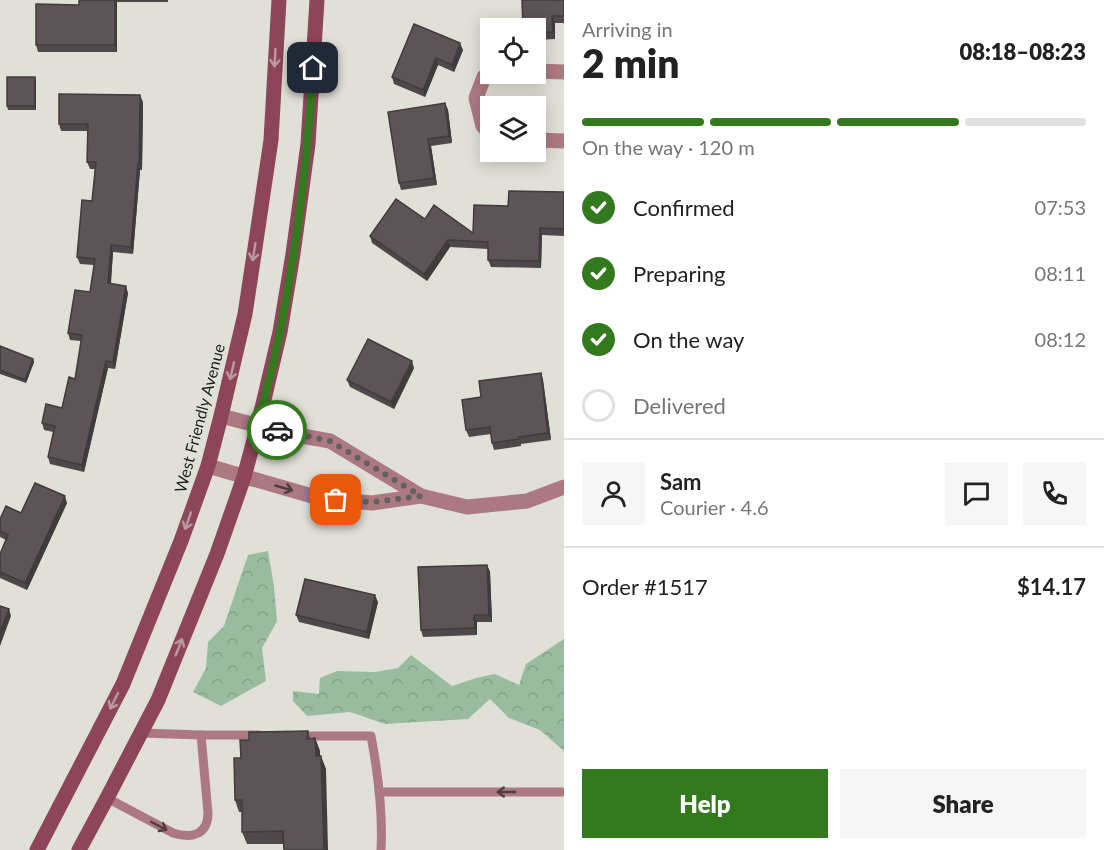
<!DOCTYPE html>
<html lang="en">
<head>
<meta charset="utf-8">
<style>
	body { margin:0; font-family:Lato,sans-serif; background:#f6f6f6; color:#222; height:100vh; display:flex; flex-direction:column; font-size:22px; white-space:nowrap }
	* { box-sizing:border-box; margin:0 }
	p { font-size:20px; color:#767676 }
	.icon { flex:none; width:33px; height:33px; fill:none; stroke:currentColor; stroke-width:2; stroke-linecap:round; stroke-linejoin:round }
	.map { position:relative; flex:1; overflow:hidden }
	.details { display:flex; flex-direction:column; background:#fff; width:540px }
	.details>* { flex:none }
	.controls { position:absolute; left:480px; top:18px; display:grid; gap:12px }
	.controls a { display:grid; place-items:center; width:66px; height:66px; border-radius:0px; background:#fff; box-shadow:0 3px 15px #0003; font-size:30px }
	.pin { position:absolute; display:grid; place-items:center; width:51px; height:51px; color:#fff; margin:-26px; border-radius:12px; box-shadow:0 3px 9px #0006 }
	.courier { position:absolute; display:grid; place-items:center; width:60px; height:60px; margin:-30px; border:4px solid #337a1f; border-radius:50%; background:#fff; color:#222; box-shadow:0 2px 8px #0007 }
	.summary em { font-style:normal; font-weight:800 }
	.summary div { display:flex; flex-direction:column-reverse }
	.summary { display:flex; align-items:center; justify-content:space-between; height:102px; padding:0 18px }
	h1 { font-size:39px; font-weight:800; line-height:45px }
	.bar { display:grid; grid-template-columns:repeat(4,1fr); gap:9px 6px; align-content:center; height:72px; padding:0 18px }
	.bar i { height:8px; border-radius:4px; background:#e0e0e0 }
	.bar .current { background:#337a1f }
	.bar p { grid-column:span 4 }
	.line { display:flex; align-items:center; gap:15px; padding:0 18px; border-top:2px solid #e0e0e0 }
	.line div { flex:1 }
	.round { display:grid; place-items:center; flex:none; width:63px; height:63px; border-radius:0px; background:#f6f6f6 }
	ol { padding:0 18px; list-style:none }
	li { display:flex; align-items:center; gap:18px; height:66px }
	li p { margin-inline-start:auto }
	li .icon { padding:6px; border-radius:50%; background:#337a1f; color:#fff; stroke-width:4 }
	li:last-child { color:#767676 }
	li i { width:33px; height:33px; border:3px solid #e0e0e0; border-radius:50% }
	.primary-button { display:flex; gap:12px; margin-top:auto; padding:12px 18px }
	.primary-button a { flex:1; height:69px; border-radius:0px; background:#337a1f; color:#fff; font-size:24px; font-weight:800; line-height:69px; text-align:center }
	.primary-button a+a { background:#f6f6f6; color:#222 }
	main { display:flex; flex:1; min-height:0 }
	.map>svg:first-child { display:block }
</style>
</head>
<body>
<main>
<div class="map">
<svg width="564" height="850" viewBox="0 0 564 850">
	<defs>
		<pattern id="forest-crowns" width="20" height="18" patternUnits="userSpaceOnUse" patternTransform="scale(1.5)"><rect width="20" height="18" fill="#99bc9e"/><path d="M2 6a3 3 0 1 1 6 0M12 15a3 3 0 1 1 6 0" fill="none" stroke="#83a188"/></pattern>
	</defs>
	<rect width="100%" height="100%" fill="#e1e0d8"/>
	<g fill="url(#forest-crowns)">
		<polygon points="268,551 274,586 277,621 262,648 266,681 221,706 193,692 206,668 208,642 224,626 248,555"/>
		<polygon points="564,639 564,751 540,730 509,718 490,699 468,719 385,724 350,712 307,716 293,701 293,691 319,694 320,678 337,671 375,672 398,668 411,655 452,686 476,678 495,674 519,685 526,664"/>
	</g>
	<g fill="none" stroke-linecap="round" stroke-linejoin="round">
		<g stroke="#ac7884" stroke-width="9">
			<polyline points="201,735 259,735"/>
			<path d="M297,736H371C378,773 383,812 381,850"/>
			<polyline points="379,792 564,792"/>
			<path d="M107,798L173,833C191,839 208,835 208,813L201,735L141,733"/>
		</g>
		<g stroke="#ac7884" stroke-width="15">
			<polyline points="536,71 564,72"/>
			<polyline points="490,133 483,126 476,98 484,77 501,74"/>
			<polyline points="536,140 564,141"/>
			<polyline points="221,416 291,434 330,441 421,496 467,507 527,501 564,487"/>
			<polyline points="208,466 319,498 372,503 421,496"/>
		</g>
		<g stroke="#8d4559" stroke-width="15">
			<polyline points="37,850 123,684 181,541 208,466 221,416 245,314 255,248 271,140 279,0"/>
			<polyline points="79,850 107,798 158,700 217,554 244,477 258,425 280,332 293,254 308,144 317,0"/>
		</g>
	</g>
	<g fill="#4f484a">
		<polygon points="79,0 168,0 168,2 117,2 117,52 38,52 36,45 79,5"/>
		<polygon points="564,0 564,23 555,23 555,39 536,40 536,28"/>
		<polygon points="414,24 463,50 454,72 438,65 425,97 394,84 392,77"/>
		<polygon points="36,80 36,110 8,110 7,106"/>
		<polygon points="143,102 142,170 140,170 133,254 113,252 111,284 128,293 115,369 108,368 84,472 50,464 48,457 53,432 44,430 42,423 62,408 75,379 81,341 70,340 68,333 90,292 94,265 80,264 77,257 92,201 95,169 90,169 87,162 88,131 61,131 59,124"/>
		<polygon points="445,103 448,110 452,143 431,146 437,185 401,190 399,183"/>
		<polygon points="564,192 564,236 542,235 541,268 491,267 488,260 488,249 450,247 427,281 372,243 370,236 425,219 473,233 508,206"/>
		<polygon points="0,346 33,359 34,362 26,383 0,374"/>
		<polygon points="414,368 394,409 350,387 347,380"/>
		<polygon points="541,373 543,380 551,440 521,444 521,446 494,450 492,443 491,434 469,437 466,430 481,397"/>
		<polygon points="67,503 27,590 0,578 0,554 6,540 0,537 0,519 21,513"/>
		<polygon points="487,565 490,572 492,622 477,622 477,635 423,637 421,630"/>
		<polygon points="378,602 369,639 299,622 296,615"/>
		<polygon points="308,731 310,738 315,738 320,751 320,756 326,769 283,844 247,844 242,832 242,812 239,812 235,800 249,740"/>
	</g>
	<g fill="#403b3c">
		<polygon points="115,0 117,0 117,52 115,45"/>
		<polygon points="552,16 555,23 555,39 553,32"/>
		<polygon points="460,43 463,50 454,72 452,65"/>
		<polygon points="436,58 438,65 425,97 423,90"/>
		<polygon points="35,77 36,80 36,110 35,106"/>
		<polygon points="140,95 143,102 142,170 139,163"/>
		<polygon points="445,103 448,110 452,143 449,136"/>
		<polygon points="428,139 431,146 437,185 434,178"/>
		<polygon points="138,163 140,170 133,254 131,247"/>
		<polygon points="540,228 542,235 541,268 539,261"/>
		<polygon points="448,240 450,247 427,281 424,274"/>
		<polygon points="111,245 113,252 110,290 108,283"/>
		<polygon points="126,286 128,293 115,369 113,362"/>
		<polygon points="33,359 34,362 26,383 25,380"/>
		<polygon points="106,361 108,368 84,472 82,465"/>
		<polygon points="412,361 414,368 394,409 391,402"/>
		<polygon points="541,373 543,380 551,440 548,433"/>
		<polygon points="65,496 67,503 27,590 25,583"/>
		<polygon points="487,565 490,572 492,622 489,615"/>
		<polygon points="375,595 378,602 369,639 367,632"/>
		<polygon points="9,609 11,616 0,646 0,632"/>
		<polygon points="474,615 477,622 477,635 475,628"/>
		<polygon points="315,738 320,751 320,769 316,756"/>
		<polygon points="321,756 326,769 328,850 324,850"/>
	</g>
	<g fill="#5c5456" stroke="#403b3c" stroke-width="1.5">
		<polygon points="79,0 115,0 115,45 36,45 36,4 79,5"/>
		<polygon points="522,0 564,0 564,16 552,16 553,32 536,33 536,28 523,28"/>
		<polygon points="414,24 460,43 452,65 436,58 423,90 392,77"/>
		<rect x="7" y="77" width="28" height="29"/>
		<polygon points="59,94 140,95 139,163 138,163 131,247 111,245 108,283 126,286 113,362 106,361 82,465 48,457 55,426 42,423 46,404 62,408 69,377 75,379 82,335 68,333 75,290 90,292 95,259 77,257 82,200 92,201 96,162 87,162 88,124 59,124"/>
		<polygon points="445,103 449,136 428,139 434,178 399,183 388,112"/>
		<polygon points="509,191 564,192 564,229 540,228 539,261 488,260 488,242 448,240 424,274 370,236 396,199 425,219 434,205 473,233 474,205 508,206"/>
		<polygon points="368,339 412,361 391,402 347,380"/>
		<polygon points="0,346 33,359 25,380 0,370"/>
		<polygon points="541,373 548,433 519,437 519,439 492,443 490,427 466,430 462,400 481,397 479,381"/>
		<polygon points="35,483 65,496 25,583 0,572 0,554 8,535 0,531 0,519 6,506 21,513"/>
		<polygon points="487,565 489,615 474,615 475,628 421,630 418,567"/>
		<polygon points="305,579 375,595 367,632 296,615"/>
		<polygon points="0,606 9,609 0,632"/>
		<polygon points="308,731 307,739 315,738 316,756 321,756 324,850 284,850 283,831 242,832 242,800 235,800 234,758 241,758 240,740 249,740 249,732"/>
	</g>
	<defs><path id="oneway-shaft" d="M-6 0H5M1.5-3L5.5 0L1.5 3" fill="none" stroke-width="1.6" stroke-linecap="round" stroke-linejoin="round" transform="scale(1.5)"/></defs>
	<g stroke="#bb9a9f">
		<use href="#oneway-shaft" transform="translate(275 58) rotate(93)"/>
		<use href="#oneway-shaft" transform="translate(254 252) rotate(99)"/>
		<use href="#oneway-shaft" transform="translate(232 371) rotate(103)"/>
		<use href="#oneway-shaft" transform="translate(188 521) rotate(109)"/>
		<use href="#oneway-shaft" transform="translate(179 647) rotate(-68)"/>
		<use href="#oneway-shaft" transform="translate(114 701) rotate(117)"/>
	</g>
	<g stroke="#4f3d3f">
		<use href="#oneway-shaft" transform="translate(284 488) rotate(16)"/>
		<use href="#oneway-shaft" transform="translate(506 792) rotate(-180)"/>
		<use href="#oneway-shaft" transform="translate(159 826) rotate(28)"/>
	</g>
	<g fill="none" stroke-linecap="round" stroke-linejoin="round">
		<polyline stroke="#62615c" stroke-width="6" stroke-dasharray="0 10.8" points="277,430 330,441 421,496 372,502 336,500"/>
		<path stroke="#337a1f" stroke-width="8" d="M277,430L258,425C265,394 274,363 280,332C297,245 308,156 313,68"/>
	</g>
	<g text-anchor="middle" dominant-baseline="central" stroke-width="6" stroke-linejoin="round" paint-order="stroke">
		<g font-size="16" fill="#1d1d1a" stroke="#e1e0d8">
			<text transform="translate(199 418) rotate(-75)">West Friendly Avenue</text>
		</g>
	</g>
</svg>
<div class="controls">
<a><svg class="icon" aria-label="locate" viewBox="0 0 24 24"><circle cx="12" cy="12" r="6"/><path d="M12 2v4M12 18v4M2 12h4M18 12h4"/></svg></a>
<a><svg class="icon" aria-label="layers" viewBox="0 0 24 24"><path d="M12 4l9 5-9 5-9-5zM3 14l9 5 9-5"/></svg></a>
</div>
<div class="pin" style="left:336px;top:500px;background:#ea580c"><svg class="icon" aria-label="bag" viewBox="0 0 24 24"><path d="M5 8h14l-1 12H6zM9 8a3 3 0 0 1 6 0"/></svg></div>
<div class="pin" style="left:313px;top:68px;background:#1f2937"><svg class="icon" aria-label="home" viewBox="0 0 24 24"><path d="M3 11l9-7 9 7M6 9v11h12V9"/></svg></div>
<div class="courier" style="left:277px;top:430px"><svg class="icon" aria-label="car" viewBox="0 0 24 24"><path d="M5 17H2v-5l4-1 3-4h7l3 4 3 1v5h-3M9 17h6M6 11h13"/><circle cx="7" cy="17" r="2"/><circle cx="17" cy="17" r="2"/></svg></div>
</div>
<section class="details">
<div class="summary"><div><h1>2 min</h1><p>Arriving in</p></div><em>08:18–08:23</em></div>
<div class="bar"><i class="current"></i><i class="current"></i><i class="current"></i><i></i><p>On the way · 120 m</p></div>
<ol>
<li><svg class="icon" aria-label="check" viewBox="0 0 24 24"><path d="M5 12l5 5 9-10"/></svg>Confirmed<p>07:53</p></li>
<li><svg class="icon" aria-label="check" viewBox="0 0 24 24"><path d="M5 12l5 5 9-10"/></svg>Preparing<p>08:11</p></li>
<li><svg class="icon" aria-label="check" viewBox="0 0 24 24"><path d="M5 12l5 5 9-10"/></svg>On the way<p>08:12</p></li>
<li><i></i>Delivered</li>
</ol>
<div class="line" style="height:108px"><a class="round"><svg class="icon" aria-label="person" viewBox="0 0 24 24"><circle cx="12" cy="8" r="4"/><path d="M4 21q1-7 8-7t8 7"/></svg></a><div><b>Sam</b><p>Courier · 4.6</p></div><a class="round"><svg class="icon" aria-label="chat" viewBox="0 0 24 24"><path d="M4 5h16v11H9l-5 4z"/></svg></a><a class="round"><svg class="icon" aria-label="phone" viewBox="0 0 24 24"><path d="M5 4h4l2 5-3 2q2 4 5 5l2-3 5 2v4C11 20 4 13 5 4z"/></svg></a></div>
<div class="line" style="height:78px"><div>Order #1517</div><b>$14.17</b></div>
<div class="primary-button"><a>Help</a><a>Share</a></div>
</section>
</main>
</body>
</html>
